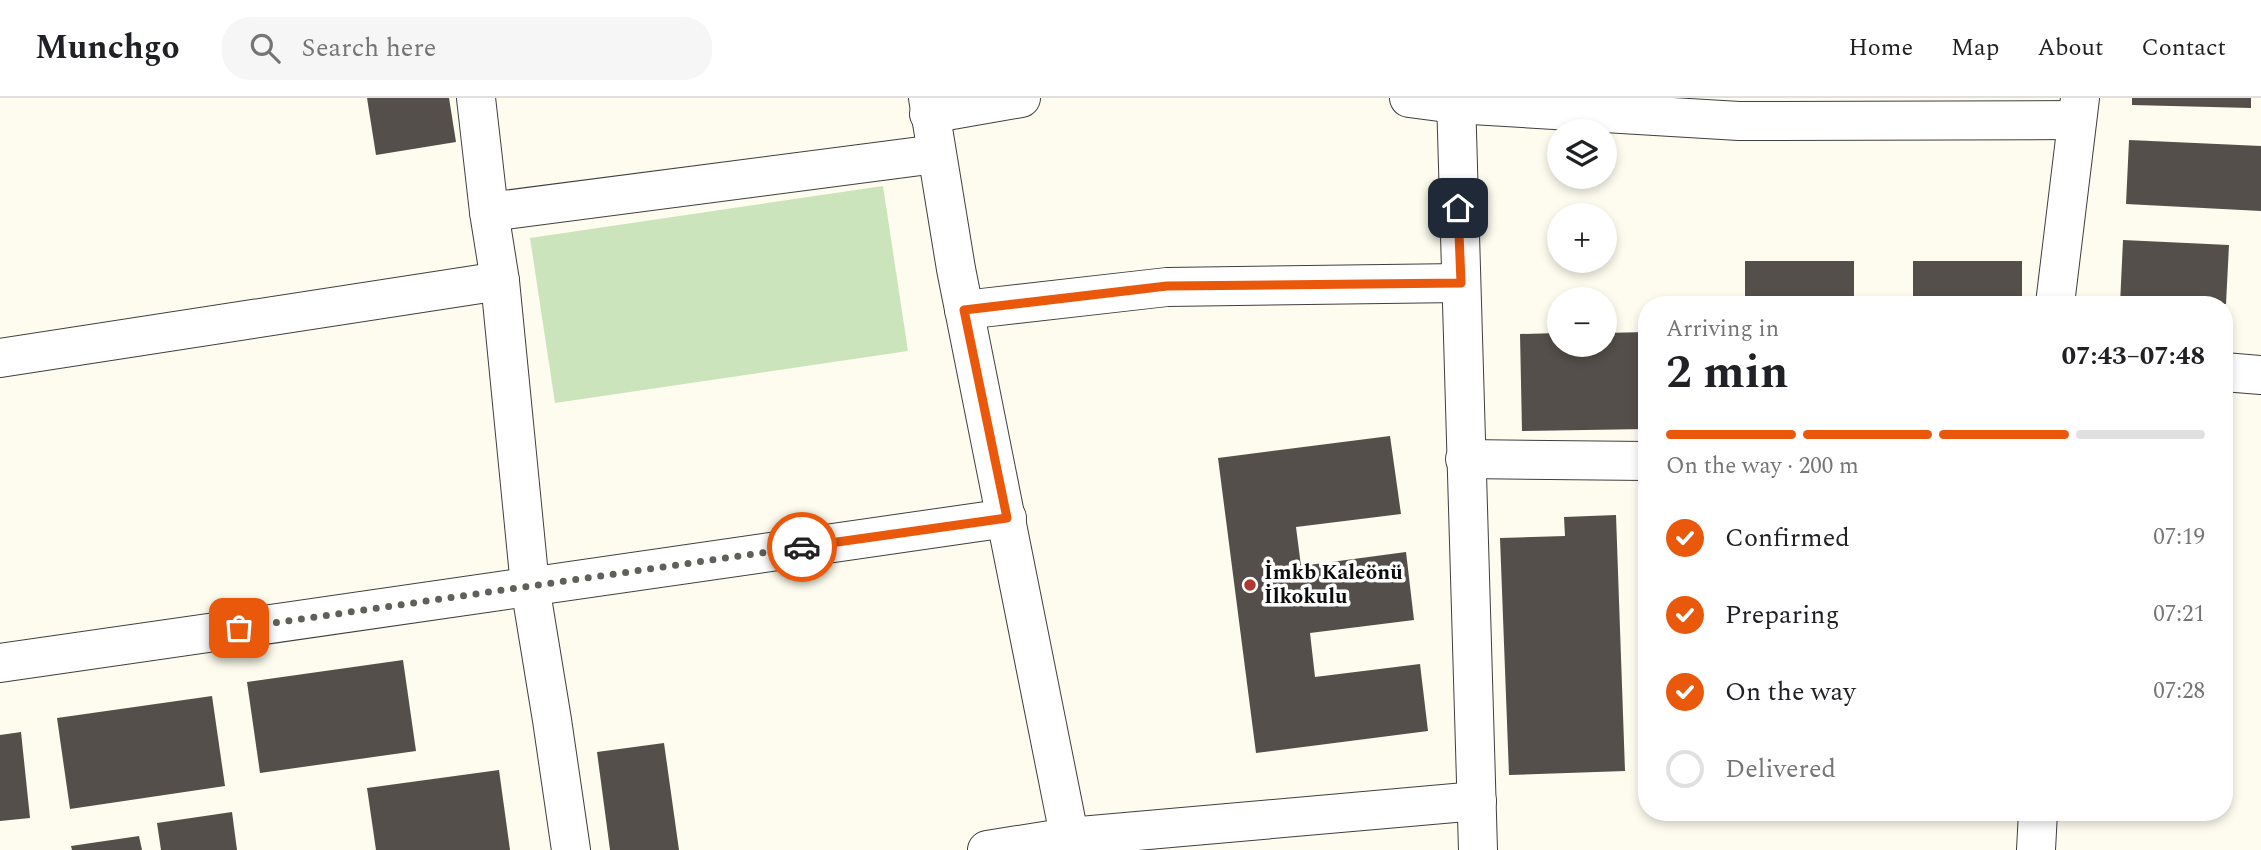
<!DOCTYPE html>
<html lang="en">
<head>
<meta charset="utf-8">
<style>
	body { margin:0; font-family:Spectral,serif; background:#f6f6f6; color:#202124; height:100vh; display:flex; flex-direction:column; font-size:26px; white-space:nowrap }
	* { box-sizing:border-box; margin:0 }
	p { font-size:23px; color:#757577 }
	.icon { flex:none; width:38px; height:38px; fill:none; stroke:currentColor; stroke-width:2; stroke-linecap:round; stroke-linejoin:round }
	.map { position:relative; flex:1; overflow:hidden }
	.sheet { position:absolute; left:1638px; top:198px; width:595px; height:525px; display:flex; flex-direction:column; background:#fff; border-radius:28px; box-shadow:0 4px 10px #0003 }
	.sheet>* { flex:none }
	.fabs { position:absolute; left:1547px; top:21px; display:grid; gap:14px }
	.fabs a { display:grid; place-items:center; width:70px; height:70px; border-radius:50%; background:#fff; box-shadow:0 4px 10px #0003; font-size:35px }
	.pin { position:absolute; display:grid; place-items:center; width:60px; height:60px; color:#fff; margin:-30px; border-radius:14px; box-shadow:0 4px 10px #0006 }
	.courier { position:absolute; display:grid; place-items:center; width:70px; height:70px; margin:-35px; border:5px solid #ea580c; border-radius:50%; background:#fff; color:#222; box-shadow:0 2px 9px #0007 }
	.overview em { font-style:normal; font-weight:700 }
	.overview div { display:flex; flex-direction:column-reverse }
	.overview { display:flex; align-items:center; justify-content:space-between; height:119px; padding:0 28px }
	h1 { font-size:46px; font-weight:700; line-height:52px }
	.bar { display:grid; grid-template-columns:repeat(4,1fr); gap:10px 7px; align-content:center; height:84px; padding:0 28px }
	.bar i { height:9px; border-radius:5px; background:#e0e0e0 }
	.bar .on { background:#ea580c }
	.bar p { grid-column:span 4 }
	ol { padding:0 28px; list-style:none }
	li { display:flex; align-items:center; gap:21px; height:77px }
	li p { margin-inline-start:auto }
	li .icon { padding:7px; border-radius:50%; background:#ea580c; color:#fff; stroke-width:4 }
	li:last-child { color:#757577 }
	li i { width:38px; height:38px; border:4px solid #e0e0e0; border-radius:50% }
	header { display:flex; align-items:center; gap:42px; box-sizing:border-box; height:98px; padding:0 35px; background:#fff; border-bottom:2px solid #e0e0e0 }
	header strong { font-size:33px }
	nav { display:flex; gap:38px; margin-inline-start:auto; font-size:24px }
	.search { width:490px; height:63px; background:#f6f6f6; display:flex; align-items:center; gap:18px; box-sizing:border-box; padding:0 24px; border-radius:28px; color:#757577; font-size:26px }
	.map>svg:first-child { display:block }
</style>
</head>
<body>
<header>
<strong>Munchgo</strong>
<div class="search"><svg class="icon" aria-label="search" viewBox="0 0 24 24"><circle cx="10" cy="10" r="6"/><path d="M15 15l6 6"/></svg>Search here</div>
<nav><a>Home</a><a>Map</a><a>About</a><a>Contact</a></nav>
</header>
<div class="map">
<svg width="2261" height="752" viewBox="0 0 2261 752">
	<rect width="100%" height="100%" fill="#fdfcee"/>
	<polygon fill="#cce4bb" points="883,88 908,253 555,305 530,140"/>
	<g fill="#544f4a">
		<polygon points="367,0 449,0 456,44 376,57"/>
		<polygon points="2132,0 2251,0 2251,10 2132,7"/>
		<polygon points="2129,42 2261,48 2261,113 2126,106"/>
		<polygon points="2123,142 2229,147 2226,206 2120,206"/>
		<rect x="1745" y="163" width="109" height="43"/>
		<rect x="1913" y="163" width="109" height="43"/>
		<polygon points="1647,234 1647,331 1522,333 1520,236 1559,235 1559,247 1605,247 1605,235"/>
		<polygon points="1390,338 1401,416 1296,429 1301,468 1406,454 1414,522 1310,535 1315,579 1420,566 1428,633 1256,655 1218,360"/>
		<polygon points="1616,417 1625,673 1509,677 1500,440 1565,438 1564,419"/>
		<polygon points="403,562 416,653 260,675 247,584"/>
		<polygon points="212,598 225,688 70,711 57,620"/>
		<polygon points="21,634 30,720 0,723 0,637"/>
		<polygon points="664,645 679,752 610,752 597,654"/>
		<polygon points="499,672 510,752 376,752 367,690"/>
		<polygon points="232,714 237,752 161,752 157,725"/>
		<polygon points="139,738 142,752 72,752 71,748"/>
	</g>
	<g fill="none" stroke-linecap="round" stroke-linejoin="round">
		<defs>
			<g id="minor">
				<polyline points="476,0 489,114 500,183 530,488 552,622 571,752"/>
				<polyline points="928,0 956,171 1072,752"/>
				<polyline points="1409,0 1455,6 1739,23 2077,22"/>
				<polyline points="1456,0 1478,752"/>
				<polyline points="929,16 1021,0"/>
				<polyline points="489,114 936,56"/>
				<polyline points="2055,206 2080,0"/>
				<polyline points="964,212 1167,189 1460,185"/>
				<polyline points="0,260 500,183"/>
				<polyline points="2224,274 2261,277"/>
				<polyline points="1465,361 1647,363"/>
				<polyline points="0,565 1007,420"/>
				<polyline points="987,752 1069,739 1477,703"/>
				<polyline points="2036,752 2038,714"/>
			</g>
		</defs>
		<use href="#minor" stroke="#3f3f3f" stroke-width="40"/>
		<use href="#minor" stroke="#fff" stroke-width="38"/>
	</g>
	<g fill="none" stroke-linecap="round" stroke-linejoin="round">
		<polyline stroke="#60605b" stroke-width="7" stroke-dasharray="0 12.6" points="239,530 802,449"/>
		<polyline stroke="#ea580c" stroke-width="9" points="802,449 1007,420 964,212 1167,188 1461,185 1458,110"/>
	</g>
	<circle fill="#ae3933" stroke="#fff" stroke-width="2.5" cx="1250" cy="487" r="7"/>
	<g text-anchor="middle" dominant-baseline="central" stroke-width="7" stroke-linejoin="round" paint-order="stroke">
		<g font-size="21" font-weight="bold" fill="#0c0c0c" stroke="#fff" text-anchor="start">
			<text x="1264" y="475">İmkb Kaleönü<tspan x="1264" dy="24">İlkokulu</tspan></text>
		</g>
	</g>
</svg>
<div class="fabs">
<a><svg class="icon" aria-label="layers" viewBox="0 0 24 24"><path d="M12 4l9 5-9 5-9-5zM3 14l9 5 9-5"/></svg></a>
<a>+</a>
<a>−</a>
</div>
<div class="pin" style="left:239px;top:530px;background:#ea580c"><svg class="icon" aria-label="bag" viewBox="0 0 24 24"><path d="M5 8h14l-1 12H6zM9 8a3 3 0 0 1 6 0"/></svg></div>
<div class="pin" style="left:1458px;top:110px;background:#1f2937"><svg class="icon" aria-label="home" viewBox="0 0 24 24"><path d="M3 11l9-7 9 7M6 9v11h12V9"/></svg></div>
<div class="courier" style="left:802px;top:449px"><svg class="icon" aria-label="car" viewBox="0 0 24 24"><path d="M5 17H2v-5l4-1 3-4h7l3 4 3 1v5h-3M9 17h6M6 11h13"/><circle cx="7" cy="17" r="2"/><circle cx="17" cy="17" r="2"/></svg></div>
<section class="sheet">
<div class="overview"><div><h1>2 min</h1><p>Arriving in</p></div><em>07:43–07:48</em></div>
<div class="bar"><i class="on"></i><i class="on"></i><i class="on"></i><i></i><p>On the way · 200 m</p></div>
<ol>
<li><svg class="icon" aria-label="check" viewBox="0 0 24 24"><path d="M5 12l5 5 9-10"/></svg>Confirmed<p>07:19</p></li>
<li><svg class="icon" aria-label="check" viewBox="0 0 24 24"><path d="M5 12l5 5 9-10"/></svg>Preparing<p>07:21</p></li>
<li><svg class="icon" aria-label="check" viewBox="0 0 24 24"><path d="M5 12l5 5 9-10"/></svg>On the way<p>07:28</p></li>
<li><i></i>Delivered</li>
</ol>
</section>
</div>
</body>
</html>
